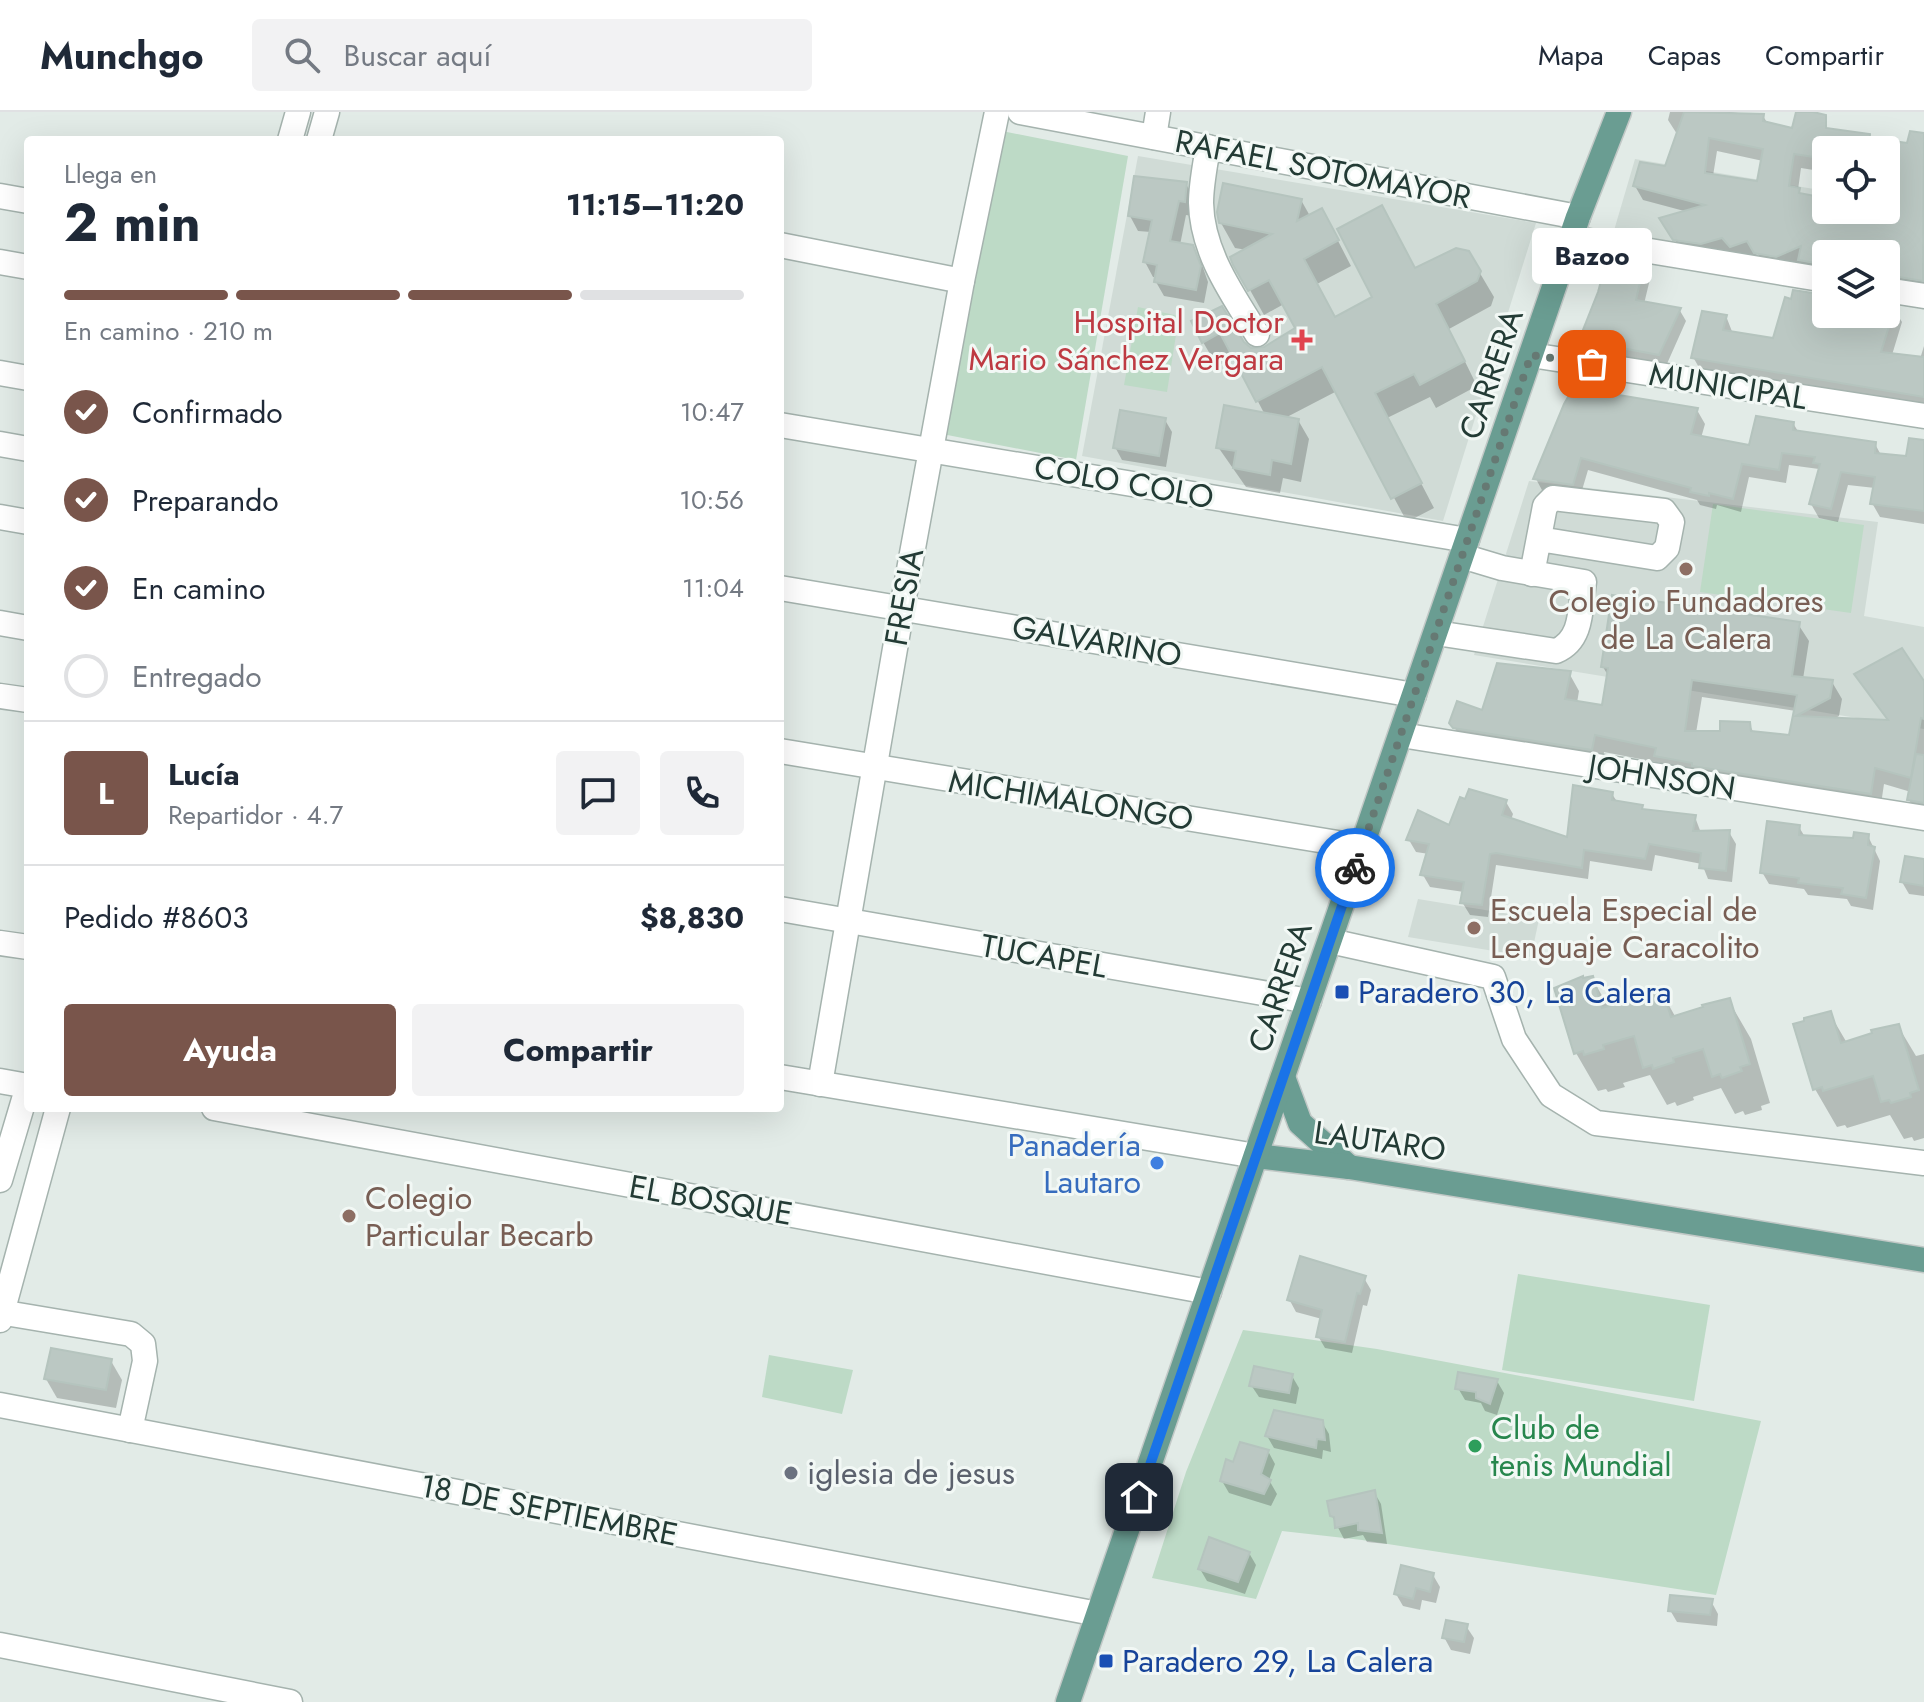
<!DOCTYPE html>
<html lang="es">
<head>
<meta charset="utf-8">
<style>
	body { margin:0; font-family:Jost,sans-serif; background:#f2f2f3; color:#1f2937; height:100vh; display:flex; flex-direction:column; font-size:30px; white-space:nowrap }
	* { box-sizing:border-box; margin:0 }
	p { font-size:26px; color:#747a83 }
	.icon { flex:none; width:44px; height:44px; fill:none; stroke:currentColor; stroke-width:2; stroke-linecap:round; stroke-linejoin:round }
	.map { position:relative; flex:1; overflow:hidden }
	.drawer { position:absolute; left:24px; top:24px; width:760px; height:976px; display:flex; flex-direction:column; background:#fff; border-radius:8px; box-shadow:0 8px 32px #0002 }
	.drawer>* { flex:none }
	.controls { position:absolute; left:1812px; top:24px; display:grid; gap:16px }
	.controls a { display:grid; place-items:center; width:88px; height:88px; border-radius:8px; background:#fff; box-shadow:0 8px 32px #0002; font-size:40px }
	.pin { position:absolute; display:grid; place-items:center; width:68px; height:68px; color:#fff; margin:-34px; border-radius:16px; box-shadow:0 4px 12px #0006 }
	.courier { position:absolute; display:grid; place-items:center; width:80px; height:80px; margin:-40px; border:6px solid #1a73e8; border-radius:50%; background:#fff; color:#222; box-shadow:0 2px 10px #0007 }
	.bubble { position:absolute; height:56px; border-radius:8px; background:#fff; box-shadow:0 8px 32px #0002; font-size:26px; font-weight:700; line-height:56px; text-align:center }
	.summary em { font-style:normal; font-weight:700 }
	.summary div { display:flex; flex-direction:column-reverse }
	.summary { display:flex; align-items:center; justify-content:space-between; height:136px; padding:0 40px }
	h1 { font-size:52px; font-weight:700; line-height:60px }
	.bar { display:grid; grid-template-columns:repeat(4,1fr); gap:12px 8px; align-content:center; height:96px; padding:0 40px }
	.bar i { height:10px; border-radius:6px; background:#e0e1e3 }
	.bar .current { background:#79554b }
	.bar p { grid-column:span 4 }
	.line { display:flex; align-items:center; gap:20px; padding:0 40px; border-top:2px solid #e0e1e3 }
	.line div { flex:1 }
	.round { display:grid; place-items:center; flex:none; width:84px; height:84px; border-radius:8px; background:#f2f2f3 }
	ol { padding:0 40px; list-style:none }
	li { display:flex; align-items:center; gap:24px; height:88px }
	li p { margin-inline-start:auto }
	li .icon { padding:8px; border-radius:50%; background:#79554b; color:#fff; stroke-width:4 }
	li:last-child { color:#747a83 }
	li i { width:44px; height:44px; border:4px solid #e0e1e3; border-radius:50% }
	.cta { display:flex; gap:16px; margin-top:auto; padding:16px 40px }
	.cta a { flex:1; height:92px; border-radius:8px; background:#79554b; color:#fff; font-size:32px; font-weight:700; line-height:92px; text-align:center }
	.cta a+a { background:#f2f2f3; color:#1f2937 }
	header { display:flex; align-items:center; gap:48px; box-sizing:border-box; height:112px; padding:0 40px; background:#fff; border-bottom:2px solid #e0e1e3 }
	header strong { font-size:38px }
	nav { display:flex; gap:44px; margin-inline-start:auto; font-size:28px }
	.search { width:560px; height:72px; background:#f2f2f3; display:flex; align-items:center; gap:20px; box-sizing:border-box; padding:0 28px; border-radius:8px; color:#747a83; font-size:30px }
	.map>svg:first-child { display:block }
</style>
</head>
<body>
<header>
<strong>Munchgo</strong>
<div class="search"><svg class="icon" aria-label="search" viewBox="0 0 24 24"><circle cx="10" cy="10" r="6"/><path d="M15 15l6 6"/></svg>Buscar aquí</div>
<nav><a>Mapa</a><a>Capas</a><a>Compartir</a></nav>
</header>
<div class="map">
<svg width="1924" height="1590" viewBox="0 0 1924 1590">
	<rect width="100%" height="100%" fill="#e2ebe7"/>
	<g fill="#d0dbd6">
		<polygon points="1138,44 1536,111 1443,409 1082,344"/>
		<polygon points="1635,47 1826,79 1826,98 1886,98 1886,89 1924,95 1924,188 1886,182 1886,142 1826,142 1826,173 1608,139"/>
		<polygon points="1529,369 1878,410 1864,504 1924,515 1924,617 1474,543"/>
		<polygon points="1418,787 1539,807 1531,845 1408,825"/>
	</g>
	<g fill="#bddac6">
		<polygon points="997,18 1128,44 1076,348 937,321"/>
		<polygon points="1138,195 1179,204 1167,280 1124,273"/>
		<polygon points="1713,392 1864,413 1851,501 1700,480"/>
		<polygon points="1518,1162 1710,1193 1694,1289 1502,1258"/>
		<polygon points="1243,1218 1377,1237 1761,1309 1716,1483 1362,1428 1282,1419 1256,1487 1152,1466 1186,1360"/>
		<polygon points="769,1243 853,1258 842,1302 762,1285"/>
	</g>
	<g fill="#0003" fill-rule="evenodd">
		<path d="M1670,0H1730L1763,4L1768,12L1794,19L1798,0H1802L1820,3L1829,19L1869,24L1871,28L1909,33L1911,21L1924,23V181H1886V142H1826V166L1808,162L1802,151L1785,158L1765,155L1758,142L1740,149L1732,140L1710,146L1684,142L1670,120L1688,100L1643,88L1635,74L1667,57L1677,22L1668,8ZM1826,38H1886V98H1826V88L1802,84L1798,78L1801,56L1826,60ZM1717,39L1763,49L1759,71L1713,64Z"/>
		<polygon points="1186,72 1195,87 1192,104 1186,103 1180,133 1192,135 1201,150 1208,170 1204,191 1164,184 1156,170 1157,165 1153,165 1145,150 1151,120 1138,119 1130,104"/>
		<polygon points="1301,88 1310,104 1335,123 1351,154 1317,172 1335,207 1375,186 1415,158 1468,141 1494,185 1491,194 1449,217 1477,274 1436,296 1430,285 1387,306 1434,396 1407,410 1337,279 1285,306 1298,308 1309,327 1301,370 1283,366 1280,381 1246,375 1218,335 1265,303 1235,245 1217,254 1203,230 1221,196 1248,237 1259,239 1298,217 1284,192 1264,203 1250,178 1247,138 1235,136 1221,111"/>
		<polygon points="1642,155 1650,167 1644,192 1679,197 1686,209 1666,254 1599,242 1586,218"/>
		<polygon points="1826,184 1826,202 1886,202 1886,194 1893,196 1902,210 1892,243 1920,247 1924,234 1924,298 1701,259 1693,245 1726,204 1733,222 1775,228"/>
		<polygon points="1565,293 1697,298 1705,312 1701,326 1751,335 1793,311 1799,321 1875,332 1881,343 1908,346 1924,331 1924,412 1880,405 1872,391 1875,376 1848,373 1838,410 1819,406 1811,392 1819,357 1789,353 1786,371 1749,365 1741,400 1717,393 1716,397 1700,393 1697,388 1588,358 1580,385 1543,380 1536,367"/>
		<polygon points="1165,308 1172,320 1166,355 1122,348 1115,335"/>
		<path d="M1798,512L1809,529L1803,567L1832,570L1842,587L1839,604L1832,608L1889,610L1856,563L1924,572V704L1918,703L1909,688L1911,680L1884,672L1880,699L1667,661L1661,651L1604,640L1602,655L1462,629L1452,611L1483,600L1569,561L1579,579L1577,591L1604,595L1609,565L1603,555ZM1702,585L1796,599L1790,625L1754,621L1749,612L1722,621H1696Z"/>
		<polygon points="1612,682 1618,691 1642,694 1644,699 1695,705 1701,721 1729,720 1736,732 1732,770 1708,767 1702,752 1655,743 1652,759 1590,749 1588,767 1496,753 1488,805 1470,803 1462,790 1464,780 1430,775 1423,763 1429,742 1416,740 1409,728 1451,715 1506,690 1513,702 1511,708 1568,728"/>
		<polygon points="1799,715 1805,725 1854,728 1868,724 1880,749 1873,798 1851,794 1847,787 1808,783 1804,777 1769,772 1762,760"/>
		<polygon points="1924,749 1924,784 1909,782 1902,770"/>
		<polygon points="1592,866 1609,896 1661,879 1676,906 1729,889 1751,927 1770,991 1761,994 1762,998 1745,1003 1743,999 1735,1002 1721,976 1693,985 1694,988 1677,994 1675,990 1667,993 1650,963 1623,971 1625,975 1608,980 1606,977 1598,979 1576,941"/>
		<polygon points="1830,902 1847,931 1898,914 1916,944 1924,942 1924,1026 1914,1029 1912,1025 1904,1027 1890,1003 1847,1016 1845,1013 1837,1015 1815,977"/>
		<polygon points="1364,1166 1371,1178 1367,1194 1363,1193 1352,1241 1325,1236 1318,1224 1322,1207 1296,1200 1289,1187"/>
		<polygon points="111,1249 122,1268 116,1296 57,1286 46,1267"/>
		<polygon points="1292,1264 1299,1276 1296,1292 1259,1285 1251,1273"/>
		<polygon points="1497,1269 1504,1281 1497,1303 1485,1299 1481,1291 1465,1288 1458,1276"/>
		<polygon points="1322,1310 1329,1322 1331,1340 1323,1338 1322,1347 1274,1336 1267,1324"/>
		<polygon points="1268,1339 1275,1352 1269,1368 1277,1382 1271,1394 1229,1381 1222,1369 1234,1352"/>
		<polygon points="1374,1380 1381,1392 1387,1432 1367,1430 1363,1423 1344,1427 1332,1404"/>
		<polygon points="1249,1441 1256,1453 1245,1482 1207,1469 1200,1457"/>
		<polygon points="1433,1463 1440,1475 1436,1491 1422,1488 1420,1498 1403,1494 1396,1482"/>
		<polygon points="1711,1489 1718,1502 1717,1514 1677,1510 1670,1498"/>
		<polygon points="1466,1514 1474,1526 1470,1542 1451,1538 1444,1525"/>
	</g>
	<g fill="#bbc8c3" stroke="#b5c4be" stroke-width="2" fill-rule="evenodd">
		<path d="M1684,0L1764,2L1763,9L1792,16L1796,0H1813L1826,3V16L1870,22L1869,38H1826V47L1794,42L1789,74L1800,76L1799,81L1826,86V98H1886V28L1907,31L1910,19L1924,21L1923,169L1886,163V142H1826V153L1798,148L1801,134L1776,145L1754,141L1747,129L1730,135L1722,126L1701,132L1673,128L1659,106L1705,93L1633,74L1640,50L1665,54ZM1709,26L1763,37L1757,69L1705,61Z"/>
		<polygon points="1134,64 1187,70 1185,90 1179,89 1170,129 1193,133 1201,154 1196,178 1154,170 1157,153 1143,150 1152,108 1128,104"/>
		<polygon points="1223,71 1302,87 1297,109 1322,96 1339,128 1304,147 1335,205 1372,185 1337,117 1382,93 1415,156 1456,136 1469,139 1481,159 1477,169 1436,192 1465,249 1420,273 1414,262 1375,281 1422,371 1391,387 1322,255 1256,290 1220,221 1202,231 1191,209 1222,194 1244,230 1251,236 1264,235 1295,216 1269,168 1248,179 1233,153 1230,145 1272,122 1219,111 1217,100"/>
		<polygon points="1607,147 1644,153 1636,188 1681,196 1659,243 1590,230 1583,218 1598,180"/>
		<polygon points="1793,178 1826,183 1826,202 1886,202 1886,193 1895,195 1881,240 1924,245 1924,285 1691,246 1702,199 1727,203 1723,218 1773,226 1785,185 1791,187"/>
		<polygon points="1582,277 1698,296 1691,322 1749,333 1756,304 1794,310 1793,318 1876,330 1875,341 1906,344 1909,326 1924,328 1924,399 1870,392 1875,365 1841,360 1831,397 1809,392 1820,352 1813,351 1815,345 1782,341 1779,358 1742,352 1733,387 1709,381 1709,384 1690,380 1691,376 1581,346 1573,373 1533,367 1564,292 1568,285"/>
		<polygon points="1224,293 1299,307 1291,352 1272,348 1270,363 1233,356 1236,339 1216,336"/>
		<polygon points="1120,298 1166,306 1159,344 1113,336"/>
		<path d="M1612,483L1800,510L1792,564L1833,568L1830,586L1796,604L1888,608L1854,562L1902,536L1924,569V607L1921,606L1911,666L1875,656L1871,682L1692,654V651L1654,644L1656,636L1595,623L1592,638L1453,616L1449,611L1457,589L1482,598L1497,551L1571,559L1565,587L1602,593L1608,556L1601,555ZM1692,568L1797,583L1789,623L1751,619L1750,610L1720,609V619H1685Z"/>
		<polygon points="1916,642 1924,643 1924,691 1907,688"/>
		<polygon points="1573,673 1613,680 1612,688 1643,693 1642,697 1696,703 1693,719 1730,718 1726,759 1699,756 1701,741 1649,732 1645,747 1584,738 1582,756 1496,741 1490,742 1482,793 1460,791 1464,770 1420,763 1429,732 1406,728 1418,698 1449,713 1460,685 1465,687 1469,677 1507,688 1502,703 1567,725"/>
		<polygon points="1767,709 1800,713 1799,723 1853,726 1854,720 1869,722 1868,733 1875,735 1866,786 1841,782 1843,776 1798,771 1799,766 1760,761"/>
		<polygon points="1905,744 1924,747 1924,774 1900,770"/>
		<polygon points="1583,864 1583,866 1593,864 1602,896 1635,886 1634,883 1652,878 1652,880 1662,877 1671,905 1703,895 1702,893 1730,886 1750,952 1740,955 1742,959 1722,966 1720,962 1712,965 1703,937 1673,946 1674,950 1653,957 1652,953 1643,956 1634,924 1603,933 1604,937 1584,943 1583,939 1574,942 1554,876"/>
		<polygon points="1831,899 1841,931 1872,921 1871,918 1899,912 1919,978 1910,981 1911,985 1891,991 1889,988 1881,990 1873,964 1823,979 1822,975 1813,978 1793,912 1804,909 1804,906"/>
		<polygon points="1300,1144 1366,1164 1360,1182 1357,1181 1345,1230 1316,1225 1322,1198 1287,1188"/>
		<polygon points="51,1236 112,1247 106,1278 44,1267"/>
		<polygon points="1254,1254 1293,1262 1289,1281 1249,1274"/>
		<polygon points="1458,1260 1498,1267 1490,1292 1476,1286 1476,1280 1455,1277"/>
		<polygon points="1274,1298 1323,1308 1325,1328 1317,1327 1316,1336 1265,1324"/>
		<polygon points="1240,1330 1269,1338 1261,1362 1271,1368 1264,1382 1220,1369 1226,1347 1233,1350"/>
		<polygon points="1375,1378 1382,1421 1358,1418 1358,1411 1335,1416 1334,1405 1330,1404 1327,1389"/>
		<polygon points="1209,1425 1250,1440 1238,1470 1198,1457"/>
		<polygon points="1401,1453 1434,1461 1430,1480 1416,1476 1413,1487 1394,1482"/>
		<polygon points="1670,1483 1713,1487 1710,1503 1668,1499"/>
		<polygon points="1446,1508 1468,1512 1464,1530 1442,1526"/>
	</g>
	<g fill="none" stroke-linecap="round" stroke-linejoin="round">
		<defs>
			<g id="minor">
				<polyline points="1020,0 1578,105"/>
				<polyline points="1154,25 1158,0"/>
				<polyline points="290,28 298,0"/>
				<polyline points="319,28 327,0"/>
				<path d="M1208,35C1205,54 1201,73 1201,91C1202,140 1232,182 1257,222"/>
				<polyline points="0,84 28,89"/>
				<polyline points="1571,126 1826,168"/>
				<polyline points="780,133 962,169"/>
				<polyline points="0,150 28,155"/>
				<polyline points="1886,178 1924,184"/>
				<polyline points="1531,243 1924,304"/>
				<polyline points="0,261 28,266"/>
				<polyline points="780,313 1467,428"/>
				<polyline points="0,332 28,337"/>
				<polyline points="0,405 28,410"/>
				<polyline points="1532,462 1545,394 1553,386 1664,399 1672,410 1667,436 1657,446 1539,427"/>
				<polyline points="780,476 1414,583"/>
				<polyline points="0,511 28,516"/>
				<path d="M1436,521L1556,539C1583,528 1580,496 1584,470L1502,456L1462,444"/>
				<polyline points="0,584 28,588"/>
				<polyline points="1401,623 1924,706"/>
				<polyline points="780,639 1362,735"/>
				<polyline points="780,797 1309,889"/>
				<polyline points="1330,829 1493,865 1514,927 1551,983 1596,1011 1924,1051"/>
				<polyline points="0,831 28,835"/>
				<polyline points="780,965 1256,1044"/>
				<polyline points="0,969 28,974"/>
				<polyline points="820,972 902,496 962,169 997,0"/>
				<polyline points="214,996 1209,1180"/>
				<polyline points="0,1068 28,974"/>
				<polyline points="0,1200 131,1222 143,1232 145,1249 130,1318"/>
				<polyline points="0,1208 58,996"/>
				<polyline points="0,1293 1098,1502"/>
				<polyline points="0,1533 290,1590"/>
			</g>
			<g id="major">
				<polyline points="1283,965 1300,1011 1349,1055"/>
				<polyline points="1256,1044 1349,1055 1924,1148"/>
				<polyline points="1068,1590 1578,105 1619,0"/>
			</g>
		</defs>
		<use href="#minor" stroke="#a5b3ae" stroke-width="27"/>
		<use href="#major" stroke="#c1c8c6" stroke-width="27"/>
		<use href="#minor" stroke="#fff" stroke-width="24"/>
		<use href="#major" stroke="#6a9d92" stroke-width="24"/>
	</g>
	<g fill="none" stroke-linecap="round" stroke-linejoin="round">
		<polyline stroke="#667973" stroke-width="8" stroke-dasharray="0 14.4" points="1355,756 1531,243 1592,252"/>
		<polyline stroke="#1a73e8" stroke-width="10" points="1139,1385 1355,756"/>
	</g>
	<path fill="#e0444e" stroke="#f2f8f5" stroke-width="3" d="M1298 216h8v8h8v8h-8v8h-8v-8h-8v-8h8z"/>
	<g fill="#8d6e63" stroke="#f2f8f5" stroke-width="3">
		<circle cx="1686" cy="457" r="8"/>
		<circle cx="1474" cy="816" r="8"/>
		<circle cx="349" cy="1104" r="8"/>
	</g>
	<g fill="#1a4fb4" stroke="#f2f8f5" stroke-width="3">
		<rect x="1334" y="872" width="16" height="16" rx="4"/>
		<rect x="1098" y="1541" width="16" height="16" rx="4"/>
	</g>
	<circle fill="#3f7fe0" stroke="#f2f8f5" stroke-width="3" cx="1157" cy="1051" r="8"/>
	<circle fill="#2e9e5b" stroke="#f2f8f5" stroke-width="3" cx="1475" cy="1334" r="8"/>
	<circle fill="#6b7280" stroke="#f2f8f5" stroke-width="3" cx="791" cy="1361" r="8"/>
	<g text-anchor="middle" dominant-baseline="central" stroke-width="6" stroke-linejoin="round" paint-order="stroke">
		<g font-size="32" fill="#233b35" stroke="#f2f8f5">
			<text transform="translate(1323 57) rotate(11)">RAFAEL SOTOMAYOR</text>
			<text transform="translate(1491 262) rotate(-71)">CARRERA</text>
			<text transform="translate(1728 274) rotate(9)">MUNICIPAL</text>
			<text transform="translate(1124 370) rotate(10)">COLO COLO</text>
			<text transform="translate(904 485) rotate(-80)">FRESIA</text>
			<text transform="translate(1097 529) rotate(10)">GALVARINO</text>
			<text transform="translate(1662 665) rotate(9)">JOHNSON</text>
			<text transform="translate(1071 688) rotate(9)">MICHIMALONGO</text>
			<text transform="translate(1044 844) rotate(10)">TUCAPEL</text>
			<text transform="translate(1280 875) rotate(-71)">CARRERA</text>
			<text transform="translate(1380 1029) rotate(8)">LAUTARO</text>
			<text transform="translate(711 1088) rotate(10)">EL BOSQUE</text>
			<text transform="translate(549 1398) rotate(11)">18 DE SEPTIEMBRE</text>
		</g>
		<g font-size="32" fill="#be3a42" stroke="#f2f8f5" text-anchor="end">
			<text x="1284" y="210">Hospital Doctor<tspan x="1284" dy="37">Mario Sánchez Vergara</tspan></text>
		</g>
		<g font-size="32" fill="#785e54" stroke="#f2f8f5" text-anchor="start">
			<text x="1686" y="489" text-anchor="middle">Colegio Fundadores<tspan x="1686" dy="37">de La Calera</tspan></text>
			<text x="1490" y="798">Escuela Especial de<tspan x="1490" dy="37">Lenguaje Caracolito</tspan></text>
			<text x="365" y="1086">Colegio<tspan x="365" dy="37">Particular Becarb</tspan></text>
		</g>
		<g font-size="32" fill="#164399" stroke="#f2f8f5" text-anchor="start">
			<text x="1358" y="880">Paradero 30, La Calera</text>
			<text x="1122" y="1549">Paradero 29, La Calera</text>
		</g>
		<g font-size="32" fill="#366cbe" stroke="#f2f8f5" text-anchor="end">
			<text x="1141" y="1033">Panadería<tspan x="1141" dy="37">Lautaro</tspan></text>
		</g>
		<g font-size="32" fill="#27864d" stroke="#f2f8f5" text-anchor="start">
			<text x="1491" y="1316">Club de<tspan x="1491" dy="37">tenis Mundial</tspan></text>
		</g>
		<g font-size="32" fill="#5b616d" stroke="#f2f8f5" text-anchor="start">
			<text x="807" y="1361">iglesia de jesus</text>
		</g>
	</g>
</svg>
<div class="controls">
<a><svg class="icon" aria-label="locate" viewBox="0 0 24 24"><circle cx="12" cy="12" r="6"/><path d="M12 2v4M12 18v4M2 12h4M18 12h4"/></svg></a>
<a><svg class="icon" aria-label="layers" viewBox="0 0 24 24"><path d="M12 4l9 5-9 5-9-5zM3 14l9 5 9-5"/></svg></a>
</div>
<div class="pin" style="left:1592px;top:252px;background:#ea580c"><svg class="icon" aria-label="bag" viewBox="0 0 24 24"><path d="M5 8h14l-1 12H6zM9 8a3 3 0 0 1 6 0"/></svg></div>
<div class="pin" style="left:1139px;top:1385px;background:#1f2937"><svg class="icon" aria-label="home" viewBox="0 0 24 24"><path d="M3 11l9-7 9 7M6 9v11h12V9"/></svg></div>
<div class="courier" style="left:1355px;top:756px"><svg class="icon" aria-label="bike" viewBox="0 0 24 24"><circle cx="6" cy="16" r="4"/><circle cx="18" cy="16" r="4"/><path d="M6 16l4-8h5l3 8M10 8l3 8H6M13 5h3"/></svg></div>
<div class="bubble" style="left:1532px;top:116px;width:120px">Bazoo</div>
<section class="drawer">
<div class="summary"><div><h1>2 min</h1><p>Llega en</p></div><em>11:15–11:20</em></div>
<div class="bar"><i class="current"></i><i class="current"></i><i class="current"></i><i></i><p>En camino · 210 m</p></div>
<ol>
<li><svg class="icon" aria-label="check" viewBox="0 0 24 24"><path d="M5 12l5 5 9-10"/></svg>Confirmado<p>10:47</p></li>
<li><svg class="icon" aria-label="check" viewBox="0 0 24 24"><path d="M5 12l5 5 9-10"/></svg>Preparando<p>10:56</p></li>
<li><svg class="icon" aria-label="check" viewBox="0 0 24 24"><path d="M5 12l5 5 9-10"/></svg>En camino<p>11:04</p></li>
<li><i></i>Entregado</li>
</ol>
<div class="line" style="height:144px"><b class="round" style="background:#79554b;color:#fff">L</b><div><b>Lucía</b><p>Repartidor · 4.7</p></div><a class="round"><svg class="icon" aria-label="chat" viewBox="0 0 24 24"><path d="M4 5h16v11H9l-5 4z"/></svg></a><a class="round"><svg class="icon" aria-label="phone" viewBox="0 0 24 24"><path d="M5 4h4l2 5-3 2q2 4 5 5l2-3 5 2v4C11 20 4 13 5 4z"/></svg></a></div>
<div class="line" style="height:104px"><div>Pedido #8603</div><b>$8,830</b></div>
<div class="cta"><a>Ayuda</a><a>Compartir</a></div>
</section>
</div>
</body>
</html>
